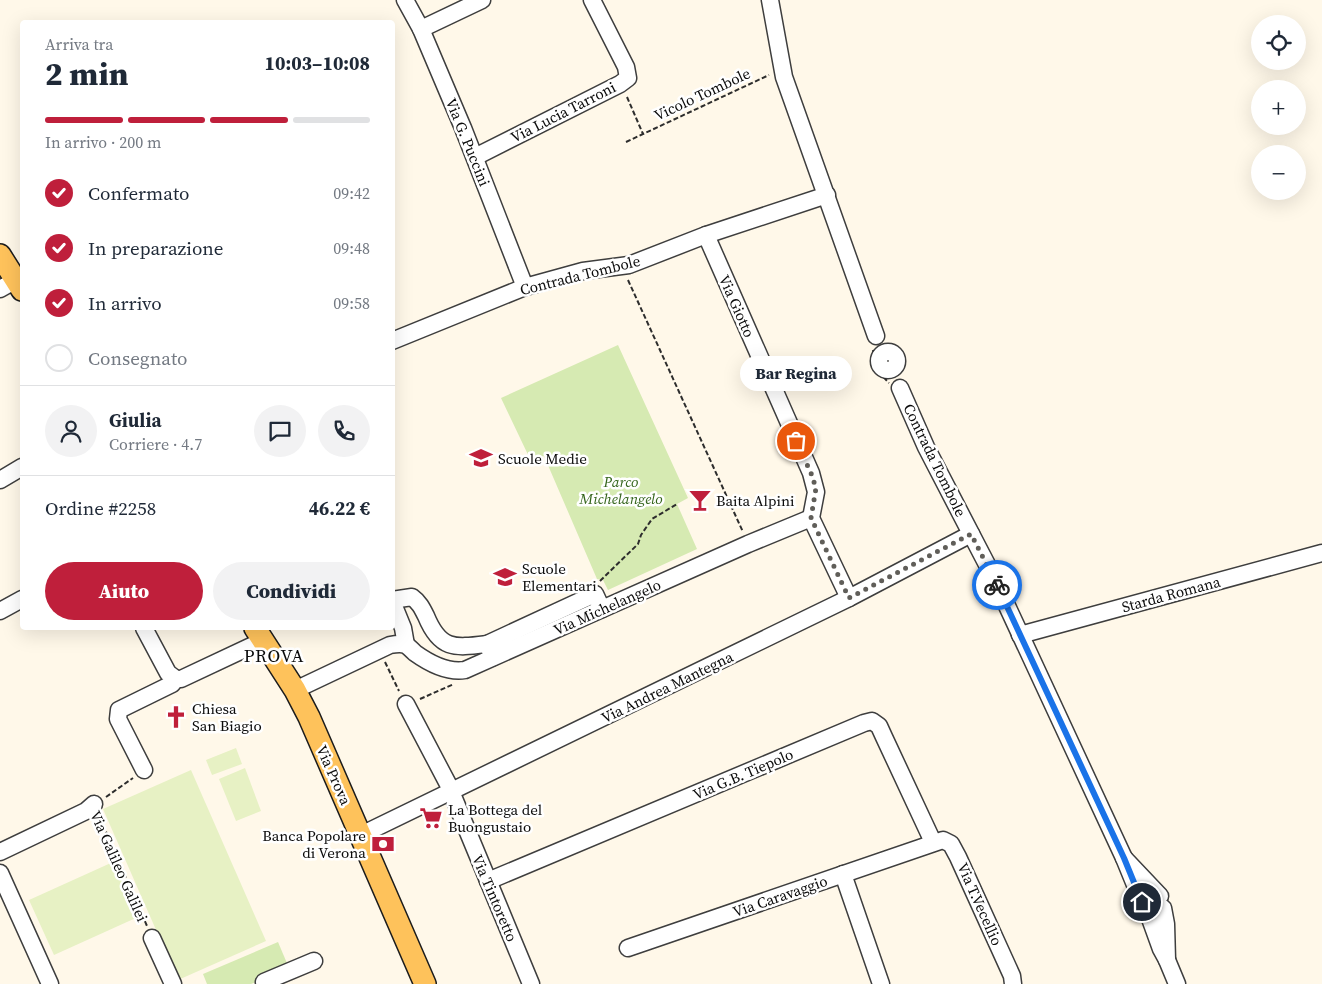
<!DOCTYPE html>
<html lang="it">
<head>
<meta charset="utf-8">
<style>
	body { margin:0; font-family:"Source Serif 4",serif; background:#f2f2f3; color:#1f2937; height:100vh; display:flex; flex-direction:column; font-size:19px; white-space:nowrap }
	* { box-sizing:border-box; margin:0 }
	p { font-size:16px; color:#747a83 }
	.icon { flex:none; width:28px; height:28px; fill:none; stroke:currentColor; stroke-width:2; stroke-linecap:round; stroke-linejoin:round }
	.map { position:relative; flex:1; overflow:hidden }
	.sheet { position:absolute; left:20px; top:20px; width:375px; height:610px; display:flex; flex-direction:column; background:#fff; border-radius:5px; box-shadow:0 5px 20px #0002 }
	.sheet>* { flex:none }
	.tools { position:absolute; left:1251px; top:15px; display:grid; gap:10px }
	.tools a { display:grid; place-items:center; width:55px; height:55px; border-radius:50%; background:#fff; box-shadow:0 5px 20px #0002; font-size:25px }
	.pin { position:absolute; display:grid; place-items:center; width:42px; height:42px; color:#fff; margin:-21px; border:2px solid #fff; border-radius:50%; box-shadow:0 1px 5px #0007 }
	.courier { position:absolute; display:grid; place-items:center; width:50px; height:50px; margin:-25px; border:4px solid #1a73e8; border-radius:50%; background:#fff; color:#222; box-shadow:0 1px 6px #0007 }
	.bubble { position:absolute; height:35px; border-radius:18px; background:#fff; box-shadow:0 5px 20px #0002; font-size:16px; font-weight:800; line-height:35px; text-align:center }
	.summary em { font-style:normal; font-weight:800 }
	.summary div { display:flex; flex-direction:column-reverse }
	.summary { display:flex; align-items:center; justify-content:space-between; height:85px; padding:0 25px }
	h1 { font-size:32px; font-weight:800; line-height:38px }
	.bar { display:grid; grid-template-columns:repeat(4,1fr); gap:8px 5px; align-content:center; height:60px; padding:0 25px }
	.bar i { height:6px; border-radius:4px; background:#e0e1e3 }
	.bar .active { background:#bf1f3b }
	.bar p { grid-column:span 4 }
	.line { display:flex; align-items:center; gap:12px; padding:0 25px; border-top:1px solid #e0e1e3 }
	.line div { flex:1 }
	.round { display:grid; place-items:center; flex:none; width:52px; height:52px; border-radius:26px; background:#f2f2f3 }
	ol { padding:0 25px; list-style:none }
	li { display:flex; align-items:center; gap:15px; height:55px }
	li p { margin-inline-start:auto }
	li .icon { padding:5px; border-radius:50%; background:#bf1f3b; color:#fff; stroke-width:4 }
	li:last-child { color:#747a83 }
	li i { width:28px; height:28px; border:2px solid #e0e1e3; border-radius:50% }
	.cta { display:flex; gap:10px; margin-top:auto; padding:10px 25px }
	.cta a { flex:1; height:58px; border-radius:30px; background:#bf1f3b; color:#fff; font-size:20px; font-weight:800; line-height:58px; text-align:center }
	.cta a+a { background:#f2f2f3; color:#1f2937 }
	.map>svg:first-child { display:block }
</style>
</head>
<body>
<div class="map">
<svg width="1322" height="984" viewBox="0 0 1322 984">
	<rect width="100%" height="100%" fill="#fff8e9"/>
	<g fill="#d6eab2">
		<polygon points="618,345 688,498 677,504 697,549 608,590 603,580 597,579 544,456 531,461 501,398"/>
		<polygon points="278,942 289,968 251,984 207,984 203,974"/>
	</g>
	<g fill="#e7f1c4">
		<polygon points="236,748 242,764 212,775 206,760"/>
		<polygon points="245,768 261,811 236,821 219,779"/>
		<polygon points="191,770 266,941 178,980 103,809"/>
		<polygon points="113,862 138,917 54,955 29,900"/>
	</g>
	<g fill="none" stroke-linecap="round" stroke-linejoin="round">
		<defs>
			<g id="minor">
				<polyline points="405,0 421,29 463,128 525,287"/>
				<polyline points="770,0 784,77 876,336"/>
				<polyline points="421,29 482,0"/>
				<polyline points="475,157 620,84 628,78 626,67 592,0"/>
				<polyline points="706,235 811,473 816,492 811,518 849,598"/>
				<polyline points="0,289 16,280"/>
				<polyline points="392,341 525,287 583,271 629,265 706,235 827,195"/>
				<circle cx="888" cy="361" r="9"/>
				<polyline points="900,388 926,447 995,580 1124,858"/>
				<polyline points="0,480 22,467"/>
				<path d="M392,600L412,597C419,602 422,608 426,616C440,650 454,648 487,644"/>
				<polyline points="392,601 403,628 406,645"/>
				<polyline points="0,611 22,599"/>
				<polyline points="144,628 168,673 176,679"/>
				<polyline points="1020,635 1322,553"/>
				<polyline points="493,657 487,644 595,594 602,609"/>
				<path d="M295,690L390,645C395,644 401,643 406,645C409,647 412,650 415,653C429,663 447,673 465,670L748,544L811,518"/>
				<polyline points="406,704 448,784 531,984"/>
				<polyline points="144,770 118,719 119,710 172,684 176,679 181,679 264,640"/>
				<polyline points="361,835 849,598 971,534"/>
				<polyline points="0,852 86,811 94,804"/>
				<polyline points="0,873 50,984"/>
				<polyline points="843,874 881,984"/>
				<polyline points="488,881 864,723 872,721 879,726 884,737 933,842"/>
				<polyline points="1142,902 1124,858 1160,896"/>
				<polyline points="1148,913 1161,949 1167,960 1166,924 1163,908"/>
				<polyline points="152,938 173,984"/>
				<polyline points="628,948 943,840 951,844 958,857 1012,976 1013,984"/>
				<polyline points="1167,960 1177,984"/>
				<polyline points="264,982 314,961"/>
			</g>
			<g id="major">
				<polyline points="0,255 22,290"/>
				<polyline points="255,628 295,690 309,717 425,984"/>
			</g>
		</defs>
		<use href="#minor" stroke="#3e3e3e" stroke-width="19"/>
		<use href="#major" stroke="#1c1c1c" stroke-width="24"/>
		<g stroke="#2d2d2d" stroke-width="2" stroke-dasharray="5 2.5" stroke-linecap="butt">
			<polyline points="627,97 643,134"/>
			<polyline points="626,142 769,75"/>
			<polyline points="628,280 743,532"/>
			<polyline points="873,350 877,370 889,383"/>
			<polyline points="600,581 638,544 641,535 652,519 677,504"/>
			<polyline points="385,662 399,691"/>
			<polyline points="420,699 454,684"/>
			<polyline points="106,797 133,778"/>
			<polyline points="100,818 147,926"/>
		</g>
		<use href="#minor" stroke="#fff" stroke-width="16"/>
		<use href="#major" stroke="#fec25b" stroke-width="21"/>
	</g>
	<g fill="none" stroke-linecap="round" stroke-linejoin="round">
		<polyline stroke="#605e59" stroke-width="5" stroke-dasharray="0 9" points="796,441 811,473 816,488 811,518 849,598 971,534 997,585"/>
		<polyline stroke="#1a73e8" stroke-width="6" points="997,585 1124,858 1142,902"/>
	</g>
	<defs>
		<symbol id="school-bare" viewBox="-9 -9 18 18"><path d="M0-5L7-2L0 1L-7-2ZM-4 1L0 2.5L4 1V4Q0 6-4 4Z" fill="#bf1f3b" stroke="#fff" stroke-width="2.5" paint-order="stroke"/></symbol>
		<symbol id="bar-bare" viewBox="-9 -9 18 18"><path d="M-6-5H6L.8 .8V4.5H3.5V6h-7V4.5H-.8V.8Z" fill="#bf1f3b" stroke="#fff" stroke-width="2.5" paint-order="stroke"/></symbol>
		<symbol id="church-bare" viewBox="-9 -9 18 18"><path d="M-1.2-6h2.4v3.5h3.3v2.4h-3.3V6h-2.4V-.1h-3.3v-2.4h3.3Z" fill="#bf1f3b" stroke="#fff" stroke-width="2.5" paint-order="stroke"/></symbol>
		<symbol id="supermarket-bare" viewBox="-9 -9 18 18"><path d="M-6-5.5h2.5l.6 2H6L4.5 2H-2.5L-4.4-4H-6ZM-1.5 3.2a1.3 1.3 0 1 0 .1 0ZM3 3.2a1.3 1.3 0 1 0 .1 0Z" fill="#bf1f3b" stroke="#fff" stroke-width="2.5" paint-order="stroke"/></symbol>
		<symbol id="bank-bare" viewBox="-9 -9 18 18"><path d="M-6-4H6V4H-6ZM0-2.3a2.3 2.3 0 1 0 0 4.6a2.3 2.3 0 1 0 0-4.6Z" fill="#bf1f3b" stroke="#fff" stroke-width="2.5" paint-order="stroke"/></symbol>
	</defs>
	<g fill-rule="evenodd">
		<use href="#school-bare" x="465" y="442" width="32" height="32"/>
		<use href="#bar-bare" x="684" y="484" width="32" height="32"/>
		<use href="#school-bare" x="489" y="561" width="32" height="32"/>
		<use href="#church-bare" x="160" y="701" width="32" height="32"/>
		<use href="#supermarket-bare" x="415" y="802" width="32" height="32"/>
		<use href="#bank-bare" x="367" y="828" width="32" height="32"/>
	</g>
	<g text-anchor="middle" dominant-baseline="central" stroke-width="5" stroke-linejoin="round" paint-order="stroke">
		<g font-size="15" fill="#0b0b0b" stroke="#fff">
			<text transform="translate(702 94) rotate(-25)">Vicolo Tombole</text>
			<text transform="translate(563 112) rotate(-27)">Via Lucia Tarroni</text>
			<text transform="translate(468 142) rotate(68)">Via G. Puccini</text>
			<text transform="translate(580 275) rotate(-14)">Contrada Tombole</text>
			<text transform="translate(737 306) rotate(66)">Via Giotto</text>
			<text transform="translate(935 460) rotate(64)">Contrada Tombole</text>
			<text transform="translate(1171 594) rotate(-15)">Starda Romana</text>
			<text transform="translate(607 607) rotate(-24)">Via Michelangelo</text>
			<text transform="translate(667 687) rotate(-26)">Via Andrea Mantegna</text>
			<text transform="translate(743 774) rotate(-23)">Via G.B. Tiepolo</text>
			<text transform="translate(334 775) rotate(66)">Via Prova</text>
			<text transform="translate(119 866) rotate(66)">Via Galileo Galilei</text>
			<text transform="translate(780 896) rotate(-19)">Via Caravaggio</text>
			<text transform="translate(495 898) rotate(67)">Via Tintoretto</text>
			<text transform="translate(980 904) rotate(66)">Via T.Vecellio</text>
		</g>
		<g font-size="15" fill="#0b0b0b" stroke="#fff" text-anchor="start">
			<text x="498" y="458">Scuole Medie</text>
			<text x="716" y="500">Baita Alpini</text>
			<text x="522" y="568">Scuole<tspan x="522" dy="17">Elementari</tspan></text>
			<text x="192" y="708">Chiesa<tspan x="192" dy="17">San Biagio</tspan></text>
			<text x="448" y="809">La Bottega del<tspan x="448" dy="17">Buongustaio</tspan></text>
			<text x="366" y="835" text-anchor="end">Banca Popolare<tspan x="366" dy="17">di Verona</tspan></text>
		</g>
		<g font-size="15" font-style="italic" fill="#33641a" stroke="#fff">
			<text x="621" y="481">Parco<tspan x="621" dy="17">Michelangelo</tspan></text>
		</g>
		<g font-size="18" letter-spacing="1" fill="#0b0b0b" stroke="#fff">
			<text x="274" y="655">PROVA</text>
		</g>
	</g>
</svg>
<div class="tools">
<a><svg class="icon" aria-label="locate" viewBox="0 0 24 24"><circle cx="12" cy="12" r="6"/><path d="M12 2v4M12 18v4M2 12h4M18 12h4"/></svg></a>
<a>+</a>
<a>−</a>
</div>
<div class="pin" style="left:796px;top:441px;background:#ea580c"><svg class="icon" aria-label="bag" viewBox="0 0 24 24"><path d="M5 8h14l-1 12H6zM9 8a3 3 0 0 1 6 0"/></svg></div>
<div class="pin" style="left:1142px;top:902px;background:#1f2937"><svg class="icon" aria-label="home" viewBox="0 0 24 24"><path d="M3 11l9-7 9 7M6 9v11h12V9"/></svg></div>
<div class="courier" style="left:997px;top:585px"><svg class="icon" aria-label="bike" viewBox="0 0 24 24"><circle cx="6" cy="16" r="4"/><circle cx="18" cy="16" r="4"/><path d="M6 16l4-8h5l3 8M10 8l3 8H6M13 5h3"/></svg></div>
<div class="bubble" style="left:740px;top:356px;width:112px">Bar Regina</div>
<section class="sheet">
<div class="summary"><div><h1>2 min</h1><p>Arriva tra</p></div><em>10:03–10:08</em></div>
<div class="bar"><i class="active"></i><i class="active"></i><i class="active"></i><i></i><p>In arrivo · 200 m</p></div>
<ol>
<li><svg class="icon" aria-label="check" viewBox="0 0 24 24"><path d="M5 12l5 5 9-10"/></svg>Confermato<p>09:42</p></li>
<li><svg class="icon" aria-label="check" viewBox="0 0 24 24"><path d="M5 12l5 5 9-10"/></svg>In preparazione<p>09:48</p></li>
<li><svg class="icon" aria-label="check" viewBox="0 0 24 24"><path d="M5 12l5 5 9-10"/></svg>In arrivo<p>09:58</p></li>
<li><i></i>Consegnato</li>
</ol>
<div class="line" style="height:90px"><a class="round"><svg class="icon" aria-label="person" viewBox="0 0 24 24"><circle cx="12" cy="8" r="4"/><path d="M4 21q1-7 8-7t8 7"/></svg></a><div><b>Giulia</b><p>Corriere · 4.7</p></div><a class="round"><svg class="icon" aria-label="chat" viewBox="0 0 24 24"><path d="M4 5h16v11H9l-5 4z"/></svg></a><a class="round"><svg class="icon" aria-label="phone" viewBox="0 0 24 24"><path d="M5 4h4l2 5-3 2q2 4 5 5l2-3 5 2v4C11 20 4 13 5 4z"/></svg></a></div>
<div class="line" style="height:65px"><div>Ordine #2258</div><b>46.22 €</b></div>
<div class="cta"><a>Aiuto</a><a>Condividi</a></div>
</section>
</div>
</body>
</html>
